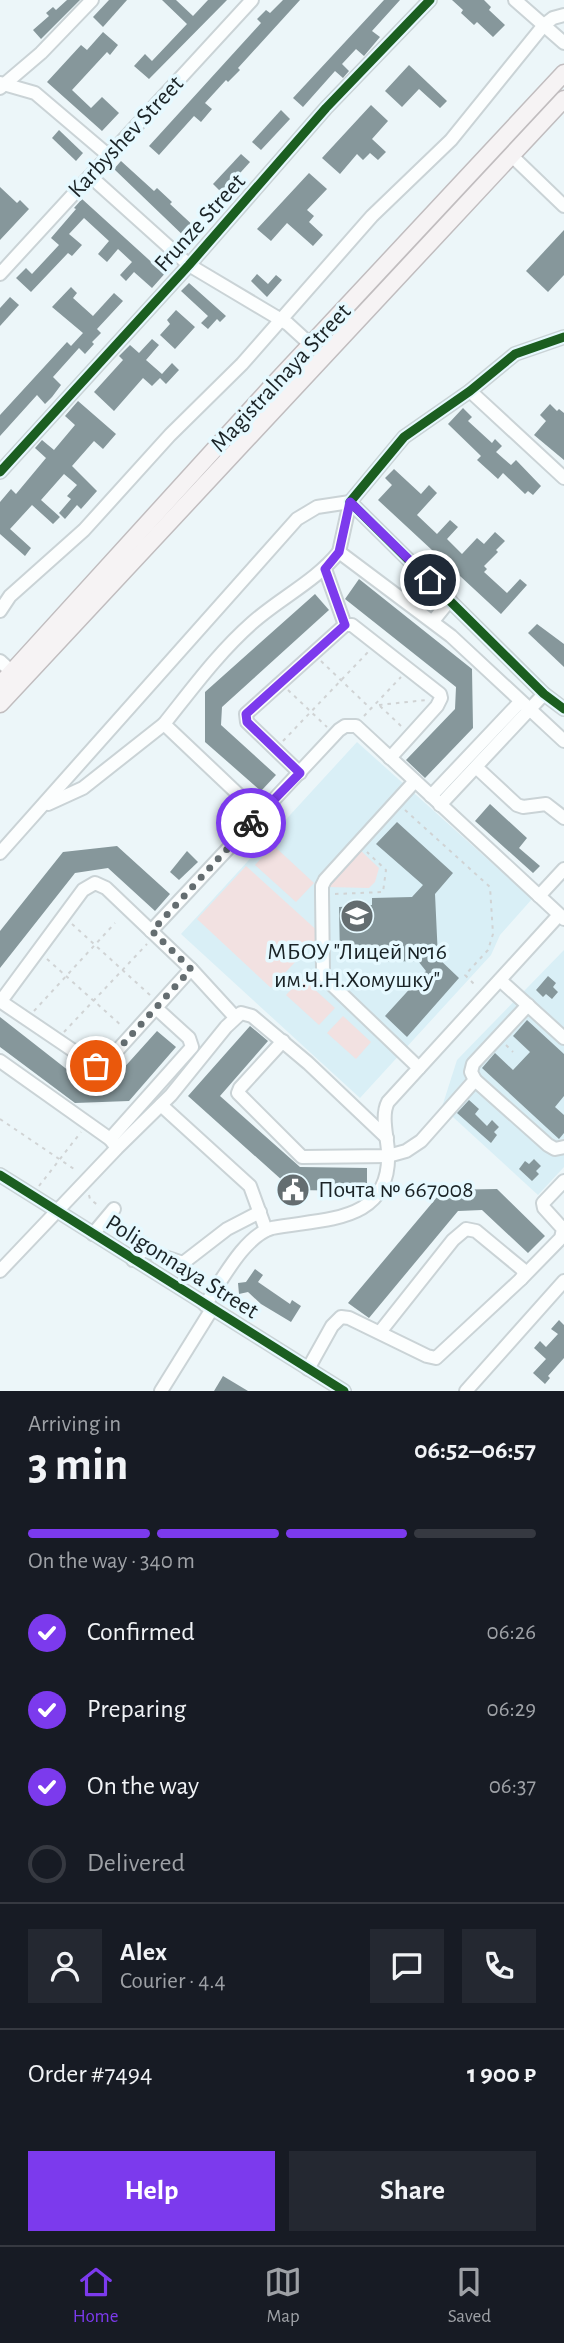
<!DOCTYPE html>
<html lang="en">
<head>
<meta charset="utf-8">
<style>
	body { margin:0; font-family:"Alegreya Sans",sans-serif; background:#242831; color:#f1f3f6; height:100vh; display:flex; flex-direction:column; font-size:26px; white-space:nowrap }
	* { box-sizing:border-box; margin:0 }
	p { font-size:23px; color:#9ea1a6 }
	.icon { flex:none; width:38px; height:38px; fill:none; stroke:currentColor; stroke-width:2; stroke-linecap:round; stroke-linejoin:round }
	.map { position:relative; height:1391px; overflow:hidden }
	.panel { display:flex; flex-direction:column; background:#171b24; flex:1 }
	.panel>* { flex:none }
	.pin { position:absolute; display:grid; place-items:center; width:60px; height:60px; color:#fff; margin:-30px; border:4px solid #fff; border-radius:50%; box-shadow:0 2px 7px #0007 }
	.courier { position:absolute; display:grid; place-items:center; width:70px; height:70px; margin:-35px; border:5px solid #7c3aed; border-radius:50%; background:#fff; color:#222; box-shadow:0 2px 9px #0007 }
	.head em { font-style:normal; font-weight:700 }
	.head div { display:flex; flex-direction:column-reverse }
	.head { display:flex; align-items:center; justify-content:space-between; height:119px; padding:0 28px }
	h1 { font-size:46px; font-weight:700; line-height:52px }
	.bar { display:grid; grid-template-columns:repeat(4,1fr); gap:10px 7px; align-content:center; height:84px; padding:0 28px }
	.bar i { height:9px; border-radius:5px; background:#363941 }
	.bar .on { background:#7c3aed }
	.bar p { grid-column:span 4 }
	.line { display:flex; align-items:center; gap:18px; padding:0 28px; border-top:2px solid #363941 }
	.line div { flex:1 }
	.round { display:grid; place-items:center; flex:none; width:74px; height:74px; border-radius:0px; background:#242831 }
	ol { padding:0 28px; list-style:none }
	li { display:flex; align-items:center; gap:21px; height:77px }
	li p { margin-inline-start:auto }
	li .icon { padding:7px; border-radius:50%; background:#7c3aed; color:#fff; stroke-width:4 }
	li:last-child { color:#9ea1a6 }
	li i { width:38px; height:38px; border:4px solid #363941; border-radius:50% }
	.action { display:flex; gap:14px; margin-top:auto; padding:14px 28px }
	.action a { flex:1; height:80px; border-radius:0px; background:#7c3aed; color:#fff; font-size:28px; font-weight:700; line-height:80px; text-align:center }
	.action a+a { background:#242831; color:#f1f3f6 }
	.menu { display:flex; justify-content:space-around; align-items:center; height:98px; border-top:2px solid #363941; background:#171b24; font-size:19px; color:#9ea1a6 }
	.menu a { display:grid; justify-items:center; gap:4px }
	.menu .on { color:#7c3aed }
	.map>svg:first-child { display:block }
</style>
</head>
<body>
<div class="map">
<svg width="564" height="1391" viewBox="0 0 564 1391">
	<rect width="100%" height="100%" fill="#ecf6f9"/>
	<g fill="#d9eff6">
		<polygon points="357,742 532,899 500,935 491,955 360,1098 181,934"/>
		<polygon points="564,950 564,1167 538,1195 442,1107 457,1060"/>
	</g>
	<g fill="#f2e1e1">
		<polygon points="273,845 314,883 296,902 255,865"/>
		<polygon points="359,849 379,868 375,882 369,888 327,887 327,883"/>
		<polygon points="246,866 321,934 271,988 197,919"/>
		<polygon points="302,978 335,1008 319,1025 286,995"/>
		<polygon points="343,1016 371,1042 356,1059 327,1033"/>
	</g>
	<g fill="#86979b">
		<polygon points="67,0 80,0 41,39 33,30 49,16 46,13 53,7 56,10"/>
		<polygon points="109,0 127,0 103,27 93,17"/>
		<polygon points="162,0 176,0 193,16 208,0 227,0 149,79 134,66 145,54 152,61 187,24"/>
		<polygon points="283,0 300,0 238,68 240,70 228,82 226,80 205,103 212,109 201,122 194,116 159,155 149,146 261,23 257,19 266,10 270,13"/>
		<polygon points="384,0 400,0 372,31 380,37 364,56 356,49 342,64 349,71 343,78 335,71 303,107 293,98"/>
		<polygon points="452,0 484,0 491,7 489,10 505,25 493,37 477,22 474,25 461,13 463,10"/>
		<polygon points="103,32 118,45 110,55 107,52 72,90 91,108 102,97 119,113 102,131 47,82 81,45 87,50"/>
		<polygon points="409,65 447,101 440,108 419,89 402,107 385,91"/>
		<polygon points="371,105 388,121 372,139 386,152 378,160 370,153 363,160 357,154 340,174 322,158"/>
		<polygon points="281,110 290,119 261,150 252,142"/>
		<polygon points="59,130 83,153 76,161 52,138"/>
		<polygon points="241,154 250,162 222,193 213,184"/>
		<polygon points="121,161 154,191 157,188 172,202 170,204 198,230 188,240 114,169"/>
		<polygon points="309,173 327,189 307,210 314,216 309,222 323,235 313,246 287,223 271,241 257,229"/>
		<polygon points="0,187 17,203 20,200 29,209 0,240"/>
		<polygon points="82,199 158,268 162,264 168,270 152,288 134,272 126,281 120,275 132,262 118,249 107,262 98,254 109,241 84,218 69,234 82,245 72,256 68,253 31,292 16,278 26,268 32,274 59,245 51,238 76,209 74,208"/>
		<polygon points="564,230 564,275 548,292 526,271"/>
		<polygon points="257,274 268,284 276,275 282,280 267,297 251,281"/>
		<polygon points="189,283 226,316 220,322 217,319 208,329 201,323 208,316 181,291"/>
		<polygon points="71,287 77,293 73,298 93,316 114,293 123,301 97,329 101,333 92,342 94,344 85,354 79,348 53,377 61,385 52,397 45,404 37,395 0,436 0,415 67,342 71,346 83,333 52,307"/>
		<polygon points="10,297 19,305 0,326 0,308"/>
		<polygon points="176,310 195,327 175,349 160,335 170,324 167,320"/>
		<polygon points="152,339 159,345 146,360 162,374 172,363 179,370 166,384 160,378 152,386 143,378 114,411 94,392 123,360 119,356 130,345 139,353"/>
		<polygon points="78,401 116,434 103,449 94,441 72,466 97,491 81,509 77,505 65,519 59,513 71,499 67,496 77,485 64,474 41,500 60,517 53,524 32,505 10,529 31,548 25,556 0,534 0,502 11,489 16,494 46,458 35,448 42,440 54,450 75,425 65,416"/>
		<polygon points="550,404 557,411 559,409 564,413 564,460 534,435 546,421 540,415"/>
		<polygon points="463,408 472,417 468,421 492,443 495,439 502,446 496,452 511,465 516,460 541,486 533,495 528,491 525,494 503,473 498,479 477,460 481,456 448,424"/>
		<polygon points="394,469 421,494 429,485 437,493 417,515 437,534 450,520 458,527 447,539 462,554 477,538 484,544 495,532 505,541 496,550 498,552 484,566 487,569 484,572 507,593 520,579 527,585 501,614 378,500 392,485 385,478"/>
		<polygon points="359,579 472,669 473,728 425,778 406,760 455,709 456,687 345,599"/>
		<polygon points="315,594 329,610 222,707 221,725 276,775 261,791 205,742 205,692"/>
		<polygon points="537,624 564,644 564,667 528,633"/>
		<polygon points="490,804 527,838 519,848 540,866 533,873 475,821"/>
		<polygon points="397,822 453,873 435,894 438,958 459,978 407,1037 385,1016 426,971 418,961 377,962 376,957 340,957 339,907 372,905 372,898 412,897 423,885 376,844"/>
		<polygon points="117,846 170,894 155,911 108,868 75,873 0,968 0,931 63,852"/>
		<polygon points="187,851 198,862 179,880 170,872"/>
		<polygon points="548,976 556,983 553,987 558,992 552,999 546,994 543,997 536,990"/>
		<polygon points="0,1017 83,1082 112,1081 157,1031 176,1047 129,1101 75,1103 0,1047"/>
		<polygon points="527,1020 564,1054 564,1096 555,1107 564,1115 564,1133 559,1139 482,1068 495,1053 513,1070 530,1052 513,1036"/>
		<polygon points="250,1026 268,1041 220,1096 300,1167 367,1168 367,1191 293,1190 188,1096"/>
		<polygon points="469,1100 479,1109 475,1114 487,1126 492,1120 499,1127 494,1132 497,1135 491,1143 457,1113"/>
		<polygon points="534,1159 541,1166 536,1171 539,1174 532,1181 519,1169 525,1161 529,1164"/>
		<polygon points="497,1189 545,1236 528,1253 482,1210 458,1211 369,1318 348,1303 443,1190"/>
		<polygon points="255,1269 263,1275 258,1282 290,1304 292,1300 301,1306 291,1322 261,1304 248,1292 239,1294 238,1283 246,1282"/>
		<polygon points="559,1320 564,1325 564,1358 548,1376 550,1378 545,1384 533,1373 546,1359 534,1348 540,1341 546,1347 558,1334 551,1329"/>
		<polygon points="223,1376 248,1391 214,1391"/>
	</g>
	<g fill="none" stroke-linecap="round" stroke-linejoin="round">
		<defs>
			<g id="minor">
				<polyline points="515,0 564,43"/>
				<polyline points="0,83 35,93 108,155"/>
				<polyline points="0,88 41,53 92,0"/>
				<polyline points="511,155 564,206"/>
				<polyline points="90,176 189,265 288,324 311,345"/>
				<polyline points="0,274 252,0"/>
				<polyline points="470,391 564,478"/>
				<polyline points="0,472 189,265 326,108 430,0"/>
				<polyline points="350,502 544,694 564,709"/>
				<polyline points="339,552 350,502 404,437 470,391 515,354 564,337"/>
				<polyline points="325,569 345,625"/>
				<polyline points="0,611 10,596 84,530 170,435 242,364 372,216 451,140 544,25 553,18 564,15"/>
				<polyline points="433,621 450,600"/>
				<polyline points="0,661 12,672"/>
				<polyline points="476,767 517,805 523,807 546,804 564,818"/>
				<polyline points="300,773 247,722 246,714 345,625 352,625 440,694 441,698 437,706 390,758"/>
				<polyline points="415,781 325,880 322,886 322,894 323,971 326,979 419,1068"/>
				<polyline points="431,796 520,702"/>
				<polyline points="48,804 83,788 164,724"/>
				<polyline points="440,805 544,694"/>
				<path d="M259,814L164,724C192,689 218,653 252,623C280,598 316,581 339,552L451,636L564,741"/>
				<polyline points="0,853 297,519 317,507 350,502"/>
				<polyline points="539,896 564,869"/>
				<polyline points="151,931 339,730 345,726 356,726 564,919"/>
				<polyline points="500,980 564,1038"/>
				<polyline points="0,1001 96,1066 105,1064 191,969 235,1017"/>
				<polyline points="1,1001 83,890 95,883 106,888 191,969"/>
				<polyline points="283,1041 240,1088 238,1093 302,1157 388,1156 406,1151 421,1141 475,1080 548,1145 555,1149 564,1147"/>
				<polyline points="0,1061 110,1139 114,1144"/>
				<polyline points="475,1080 471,1072 473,1064 528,1005"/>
				<polyline points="161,1105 250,1186 266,1230"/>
				<polyline points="110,1139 192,1047 189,1038 156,1008"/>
				<polyline points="0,1175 344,1391"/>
				<polyline points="93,1234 114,1209"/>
				<polyline points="133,1260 144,1250 183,1263 227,1229 260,1212"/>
				<polyline points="0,1271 117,1148 171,1095 226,1027 241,1013 252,1016 308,1063 387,1138"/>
				<polyline points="521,1279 561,1238 563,1229 544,1208 543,1203 564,1181"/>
				<path d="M205,1305C221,1282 244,1236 272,1228C324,1218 392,1224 388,1151C387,1136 381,1115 388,1102L559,915"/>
				<polyline points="308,1369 332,1326 341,1317 349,1318 427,1356 436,1358 521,1279 524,1274 522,1269 476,1231 466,1229 453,1240 380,1332"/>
				<polyline points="161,1391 212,1309"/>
				<polyline points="466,1391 564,1281"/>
			</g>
			<g id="major">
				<polyline points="0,685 273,385 564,73"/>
				<polyline points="0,704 564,99"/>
			</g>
		</defs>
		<use href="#minor" stroke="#cad3d6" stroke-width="16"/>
		<use href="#major" stroke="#c1bdbf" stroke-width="19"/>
		<g stroke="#d0d3d4" stroke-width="2" stroke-dasharray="3.5 5" stroke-linecap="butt">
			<polyline points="321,661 371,709"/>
			<polyline points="288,690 327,727"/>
			<polyline points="379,705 426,700"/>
			<polyline points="380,706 401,726"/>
			<polyline points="364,716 401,677"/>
			<polyline points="283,741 369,651"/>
			<polyline points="405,810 490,887 493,934 488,950 465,975 477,987"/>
			<polyline points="335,894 383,892 386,870 367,852"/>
			<polyline points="72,924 151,996"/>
			<polyline points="47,959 123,1027"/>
			<polyline points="34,1011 115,923"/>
			<polyline points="64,1032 147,944"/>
			<polyline points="506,1045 513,1052"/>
			<polyline points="0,1119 77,1171"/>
			<polyline points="39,1186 81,1132"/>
			<polyline points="89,1195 90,1199 99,1206"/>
		</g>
		<use href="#minor" stroke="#fcfefe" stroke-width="12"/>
		<use href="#major" stroke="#f6f3f4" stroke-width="16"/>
		<defs>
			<g id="cycleway">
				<polyline points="564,337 515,354 470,391 404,437 350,502 544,694 564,709"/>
				<polyline points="0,472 189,265 326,108 430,0"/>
				<polyline points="0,1175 344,1391"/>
			</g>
		</defs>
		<use href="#cycleway" stroke="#e6f9ff" stroke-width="13"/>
		<use href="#cycleway" stroke="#1b5e20" stroke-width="9"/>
	</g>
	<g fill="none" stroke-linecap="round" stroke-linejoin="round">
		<polyline stroke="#646d70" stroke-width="7" stroke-dasharray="0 12.6" points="96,1066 105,1064 191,969 152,931 251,823"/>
		<polyline stroke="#7c3aed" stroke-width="9" points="251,823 300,773 247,722 246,714 345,625 325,569 339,552 350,502 430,580"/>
	</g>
	<defs>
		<symbol id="school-disc" viewBox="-11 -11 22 22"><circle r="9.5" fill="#646d70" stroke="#e6f9ff"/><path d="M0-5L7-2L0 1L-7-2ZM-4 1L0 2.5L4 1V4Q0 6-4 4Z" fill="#fff"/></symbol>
		<symbol id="civic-disc" viewBox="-11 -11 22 22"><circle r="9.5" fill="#646d70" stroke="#e6f9ff"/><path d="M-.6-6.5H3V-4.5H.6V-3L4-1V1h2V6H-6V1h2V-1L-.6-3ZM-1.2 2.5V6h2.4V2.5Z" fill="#fff"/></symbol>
	</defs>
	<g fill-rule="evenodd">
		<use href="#school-disc" x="338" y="897" width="38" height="38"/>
		<use href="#civic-disc" x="274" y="1171" width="38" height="38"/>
	</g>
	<g text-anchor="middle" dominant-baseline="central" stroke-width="7" stroke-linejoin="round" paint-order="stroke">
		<g font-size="24" fill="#1a2326" stroke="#e6f9ff">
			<text transform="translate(126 137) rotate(-47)">Karbyshev Street</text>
			<text transform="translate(200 223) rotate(-48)">Frunze Street</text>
			<text transform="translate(281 378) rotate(-47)">Magistralnaya Street</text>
			<text transform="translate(182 1267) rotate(32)">Poligonnaya Street</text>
		</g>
		<g font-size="24" fill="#1a2326" stroke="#e6f9ff">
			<text x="357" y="952">МБОУ "Лицей №16<tspan x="357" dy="28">им.Ч.Н.Хомушку"</tspan></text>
			<text x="318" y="1190" text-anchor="start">Почта № 667008</text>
		</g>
	</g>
</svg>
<div class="pin" style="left:96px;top:1066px;background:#ea580c"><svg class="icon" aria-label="bag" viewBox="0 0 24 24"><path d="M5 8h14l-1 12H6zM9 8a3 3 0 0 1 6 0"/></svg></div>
<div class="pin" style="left:430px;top:580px;background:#1f2937"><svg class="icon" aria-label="home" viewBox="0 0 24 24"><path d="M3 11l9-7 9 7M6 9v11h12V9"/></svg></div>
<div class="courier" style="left:251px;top:823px"><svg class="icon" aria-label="bike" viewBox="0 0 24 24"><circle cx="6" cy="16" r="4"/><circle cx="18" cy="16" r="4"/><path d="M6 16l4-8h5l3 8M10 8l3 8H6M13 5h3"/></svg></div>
</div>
<section class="panel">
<div class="head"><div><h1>3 min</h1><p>Arriving in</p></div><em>06:52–06:57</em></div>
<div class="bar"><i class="on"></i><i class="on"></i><i class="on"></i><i></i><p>On the way · 340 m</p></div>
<ol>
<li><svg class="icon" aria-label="check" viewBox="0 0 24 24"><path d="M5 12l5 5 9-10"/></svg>Confirmed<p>06:26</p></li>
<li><svg class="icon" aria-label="check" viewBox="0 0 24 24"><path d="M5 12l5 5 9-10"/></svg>Preparing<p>06:29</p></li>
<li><svg class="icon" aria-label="check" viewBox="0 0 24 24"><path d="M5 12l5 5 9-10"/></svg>On the way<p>06:37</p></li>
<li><i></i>Delivered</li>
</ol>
<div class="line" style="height:126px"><a class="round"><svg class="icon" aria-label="person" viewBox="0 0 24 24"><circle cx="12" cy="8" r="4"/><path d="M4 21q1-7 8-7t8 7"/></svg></a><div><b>Alex</b><p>Courier · 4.4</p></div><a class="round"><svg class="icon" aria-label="chat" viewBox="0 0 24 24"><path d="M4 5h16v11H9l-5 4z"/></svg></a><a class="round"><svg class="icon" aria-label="phone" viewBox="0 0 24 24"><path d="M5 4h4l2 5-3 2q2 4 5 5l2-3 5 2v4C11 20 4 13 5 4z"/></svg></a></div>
<div class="line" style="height:91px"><div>Order #7494</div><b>1 900 ₽</b></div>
<div class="action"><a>Help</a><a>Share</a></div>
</section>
<nav class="menu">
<a class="on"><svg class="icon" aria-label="home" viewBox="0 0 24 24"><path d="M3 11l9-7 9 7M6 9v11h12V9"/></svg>Home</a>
<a><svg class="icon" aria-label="map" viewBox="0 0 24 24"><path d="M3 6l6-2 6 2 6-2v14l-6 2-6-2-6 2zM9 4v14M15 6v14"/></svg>Map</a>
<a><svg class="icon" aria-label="saved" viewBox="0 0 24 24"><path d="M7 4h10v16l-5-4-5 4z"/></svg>Saved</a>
</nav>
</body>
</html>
